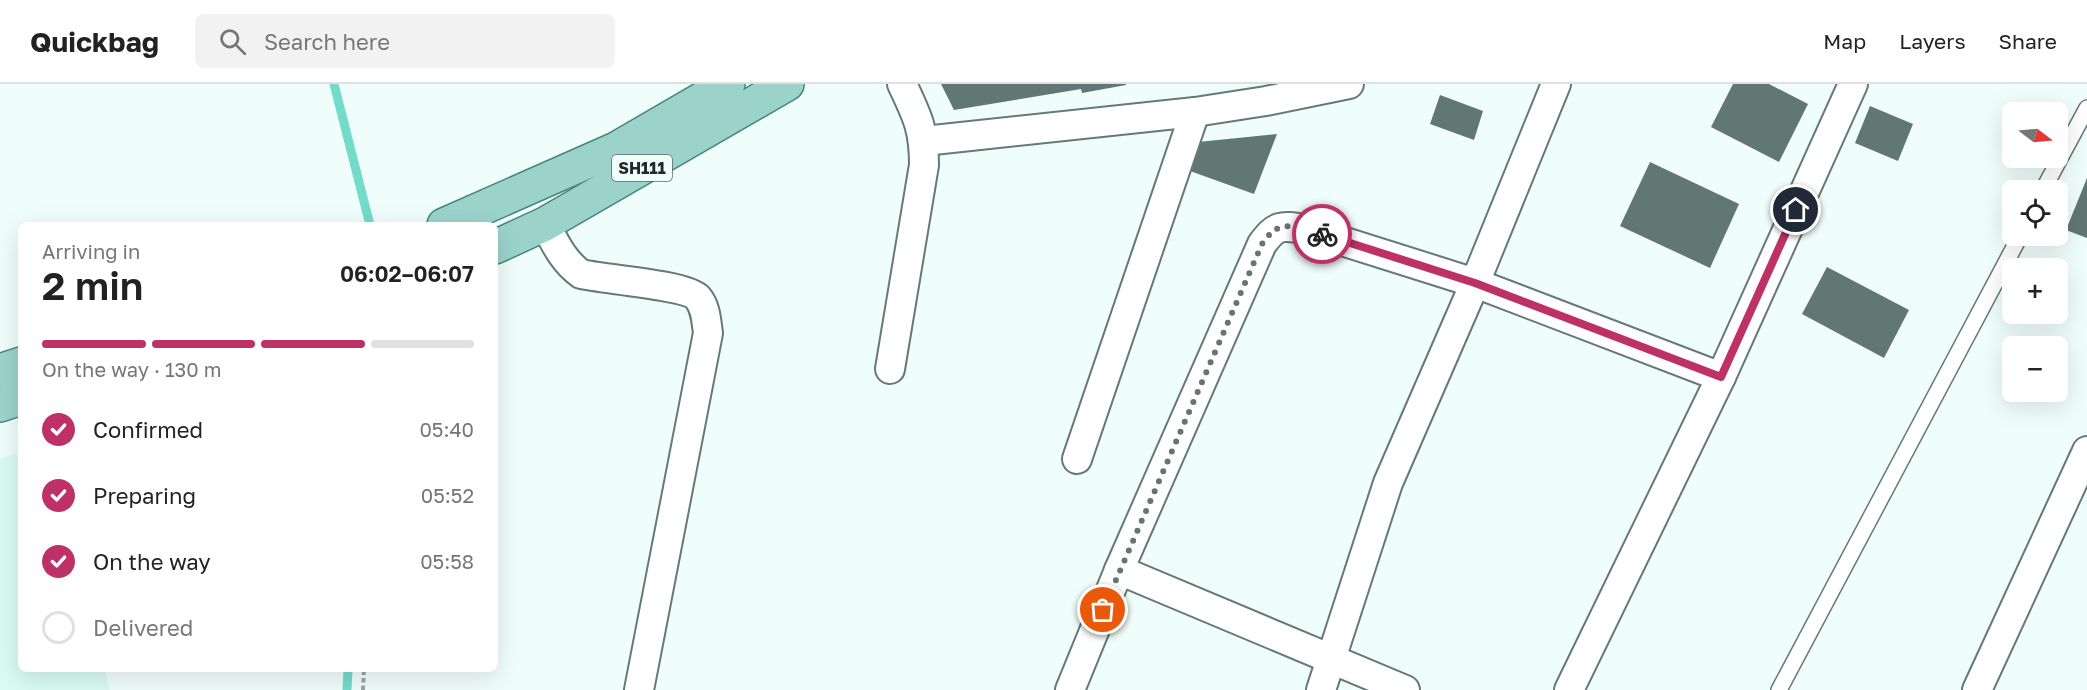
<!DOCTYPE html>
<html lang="en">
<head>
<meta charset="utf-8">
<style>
	body { margin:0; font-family:"Golos Text",sans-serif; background:#f2f2f2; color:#222; height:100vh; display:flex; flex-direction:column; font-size:22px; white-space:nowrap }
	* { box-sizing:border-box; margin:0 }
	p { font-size:20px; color:#767676 }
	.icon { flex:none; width:33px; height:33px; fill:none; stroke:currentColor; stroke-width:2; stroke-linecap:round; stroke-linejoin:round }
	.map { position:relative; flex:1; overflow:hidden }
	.side { position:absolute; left:18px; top:138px; width:480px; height:450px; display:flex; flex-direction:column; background:#fff; border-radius:9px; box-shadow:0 6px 24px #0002 }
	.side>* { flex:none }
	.needle { width:39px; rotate:106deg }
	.fabs { position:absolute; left:2002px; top:18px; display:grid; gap:12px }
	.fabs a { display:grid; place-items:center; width:66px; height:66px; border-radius:9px; background:#fff; box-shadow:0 6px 24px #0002; font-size:30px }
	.pin { position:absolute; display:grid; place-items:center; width:51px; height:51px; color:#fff; margin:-26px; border:3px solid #fff; border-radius:50%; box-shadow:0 2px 6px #0007 }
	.courier { position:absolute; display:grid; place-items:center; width:60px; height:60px; margin:-30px; border:4px solid #bd3166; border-radius:50%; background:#fff; color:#222; box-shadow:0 2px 8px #0007 }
	.overview em { font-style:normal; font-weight:600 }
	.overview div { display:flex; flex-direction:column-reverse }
	.overview { display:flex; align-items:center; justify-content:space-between; height:102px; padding:0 24px }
	h1 { font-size:39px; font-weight:600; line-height:45px }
	.bar { display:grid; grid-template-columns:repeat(4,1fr); gap:9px 6px; align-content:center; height:72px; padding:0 24px }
	.bar i { height:8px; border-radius:4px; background:#e0e0e0 }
	.bar .active { background:#bd3166 }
	.bar p { grid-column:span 4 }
	ol { padding:0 24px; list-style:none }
	li { display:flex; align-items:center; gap:18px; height:66px }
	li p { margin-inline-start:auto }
	li .icon { padding:6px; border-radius:50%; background:#bd3166; color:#fff; stroke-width:4 }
	li:last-child { color:#767676 }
	li i { width:33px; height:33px; border:3px solid #e0e0e0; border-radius:50% }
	header { display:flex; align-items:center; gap:36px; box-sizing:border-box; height:84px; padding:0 30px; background:#fff; border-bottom:2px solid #e0e0e0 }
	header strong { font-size:28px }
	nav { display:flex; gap:33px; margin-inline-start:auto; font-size:21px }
	.search { width:420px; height:54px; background:#f2f2f2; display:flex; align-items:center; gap:15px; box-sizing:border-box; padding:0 21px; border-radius:9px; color:#767676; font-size:22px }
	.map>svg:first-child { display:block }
</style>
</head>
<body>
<header>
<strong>Quickbag</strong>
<div class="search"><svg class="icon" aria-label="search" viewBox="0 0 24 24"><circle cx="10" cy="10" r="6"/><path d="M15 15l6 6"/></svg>Search here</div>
<nav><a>Map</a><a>Layers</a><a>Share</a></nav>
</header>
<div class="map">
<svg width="2087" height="606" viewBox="0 0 2087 606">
	<rect width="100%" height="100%" fill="#f0fefb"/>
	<polygon fill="#d9fbf4" points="21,369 21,585 104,585 110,606 0,606 0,374"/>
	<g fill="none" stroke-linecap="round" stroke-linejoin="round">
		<g stroke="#73dbca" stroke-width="9">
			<polyline points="334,0 370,141"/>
			<polyline points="347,606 348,585"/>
		</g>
	</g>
	<g fill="#617773">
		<polygon points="941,0 1126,0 1126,1 1082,9 1081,5 954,26"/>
		<polygon points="1733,0 1769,0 1808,20 1779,78 1711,43"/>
		<polygon points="1440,11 1483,27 1474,56 1430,40"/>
		<polygon points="1870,22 1913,40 1898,77 1855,59"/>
		<polygon points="1277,50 1254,110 1190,87 1198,58"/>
		<polygon points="1650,78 1739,120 1710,184 1620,142"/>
		<polygon points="2087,94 2087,154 2066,146"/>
		<polygon points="1827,183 1909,226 1884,274 1802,230"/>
	</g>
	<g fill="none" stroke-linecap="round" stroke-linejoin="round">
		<defs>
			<g id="lane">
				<polyline points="2043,106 2087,24"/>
				<polyline points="1779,606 2020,152"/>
			</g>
			<g id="street">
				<polyline points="924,57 1195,28 1266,17 1349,0"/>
				<path d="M545,140C555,159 563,177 581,190C602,195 687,201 698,214C706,224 706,236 708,249L639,606"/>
				<path d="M890,285L924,81C924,44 917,32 902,0"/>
				<polyline points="1077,375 1195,28"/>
				<polyline points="1119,486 1405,606"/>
				<path d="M1070,606L1119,486L1262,160C1276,141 1281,141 1304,145L1475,199L1721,293"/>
				<polyline points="1321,606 1388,399 1475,199 1556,0"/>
				<polyline points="1569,606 1721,293 1853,0"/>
				<polyline points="1977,606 2087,367"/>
			</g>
			<g id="primary">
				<polyline points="444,141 616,65 728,0"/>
				<polyline points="495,163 545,140 787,0"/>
				<polyline points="0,287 21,280"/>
				<polyline points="0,321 21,314"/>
			</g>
		</defs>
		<use href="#lane" stroke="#647a76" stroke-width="18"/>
		<use href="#street" stroke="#647a76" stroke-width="32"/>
		<use href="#primary" stroke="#45857c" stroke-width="36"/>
		<polyline stroke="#99a4a2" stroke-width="4" stroke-dasharray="4.5 3" stroke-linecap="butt" points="363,606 364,585"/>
		<use href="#lane" stroke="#fff" stroke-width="15"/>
		<use href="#street" stroke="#fff" stroke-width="28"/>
		<use href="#primary" stroke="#9bd3cb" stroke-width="33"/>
	</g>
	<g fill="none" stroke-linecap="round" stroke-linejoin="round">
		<polyline stroke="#697472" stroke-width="6" stroke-dasharray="0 10.8" points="1103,526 1262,160 1273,146 1286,142 1322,150"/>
		<polyline stroke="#bd3166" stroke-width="8" points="1322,150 1475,199 1721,293 1796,126"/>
	</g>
	<g text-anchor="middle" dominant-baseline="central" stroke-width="4.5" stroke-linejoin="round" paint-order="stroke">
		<rect fill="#f0fefb" stroke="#5f6a68" stroke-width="1.5" x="612" y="71" width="60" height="26" rx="4.5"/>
		<g font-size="16" font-weight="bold" fill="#212a29">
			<text x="642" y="84">SH111</text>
		</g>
	</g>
</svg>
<div class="fabs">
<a><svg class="needle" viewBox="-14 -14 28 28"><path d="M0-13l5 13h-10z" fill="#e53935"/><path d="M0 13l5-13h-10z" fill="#767676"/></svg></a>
<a><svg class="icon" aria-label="locate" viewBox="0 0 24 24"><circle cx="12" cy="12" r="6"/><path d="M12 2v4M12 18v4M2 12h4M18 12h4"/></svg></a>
<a>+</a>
<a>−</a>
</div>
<div class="pin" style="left:1103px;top:526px;background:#ea580c"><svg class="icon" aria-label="bag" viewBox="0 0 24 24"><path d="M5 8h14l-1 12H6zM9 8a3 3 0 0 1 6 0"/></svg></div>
<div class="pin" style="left:1796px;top:126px;background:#1f2937"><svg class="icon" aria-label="home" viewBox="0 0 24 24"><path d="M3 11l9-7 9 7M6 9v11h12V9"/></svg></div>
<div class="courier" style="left:1322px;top:150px"><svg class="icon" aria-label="bike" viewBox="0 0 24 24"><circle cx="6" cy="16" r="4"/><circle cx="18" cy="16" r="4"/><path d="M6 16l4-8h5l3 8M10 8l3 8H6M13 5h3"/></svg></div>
<section class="side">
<div class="overview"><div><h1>2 min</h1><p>Arriving in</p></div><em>06:02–06:07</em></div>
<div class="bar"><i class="active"></i><i class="active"></i><i class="active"></i><i></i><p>On the way · 130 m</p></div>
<ol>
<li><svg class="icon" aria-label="check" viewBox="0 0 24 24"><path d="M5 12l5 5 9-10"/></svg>Confirmed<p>05:40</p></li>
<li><svg class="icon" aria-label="check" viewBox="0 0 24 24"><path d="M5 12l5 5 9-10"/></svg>Preparing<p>05:52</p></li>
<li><svg class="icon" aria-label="check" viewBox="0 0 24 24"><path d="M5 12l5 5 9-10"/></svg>On the way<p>05:58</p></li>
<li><i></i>Delivered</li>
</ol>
</section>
</div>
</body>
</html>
